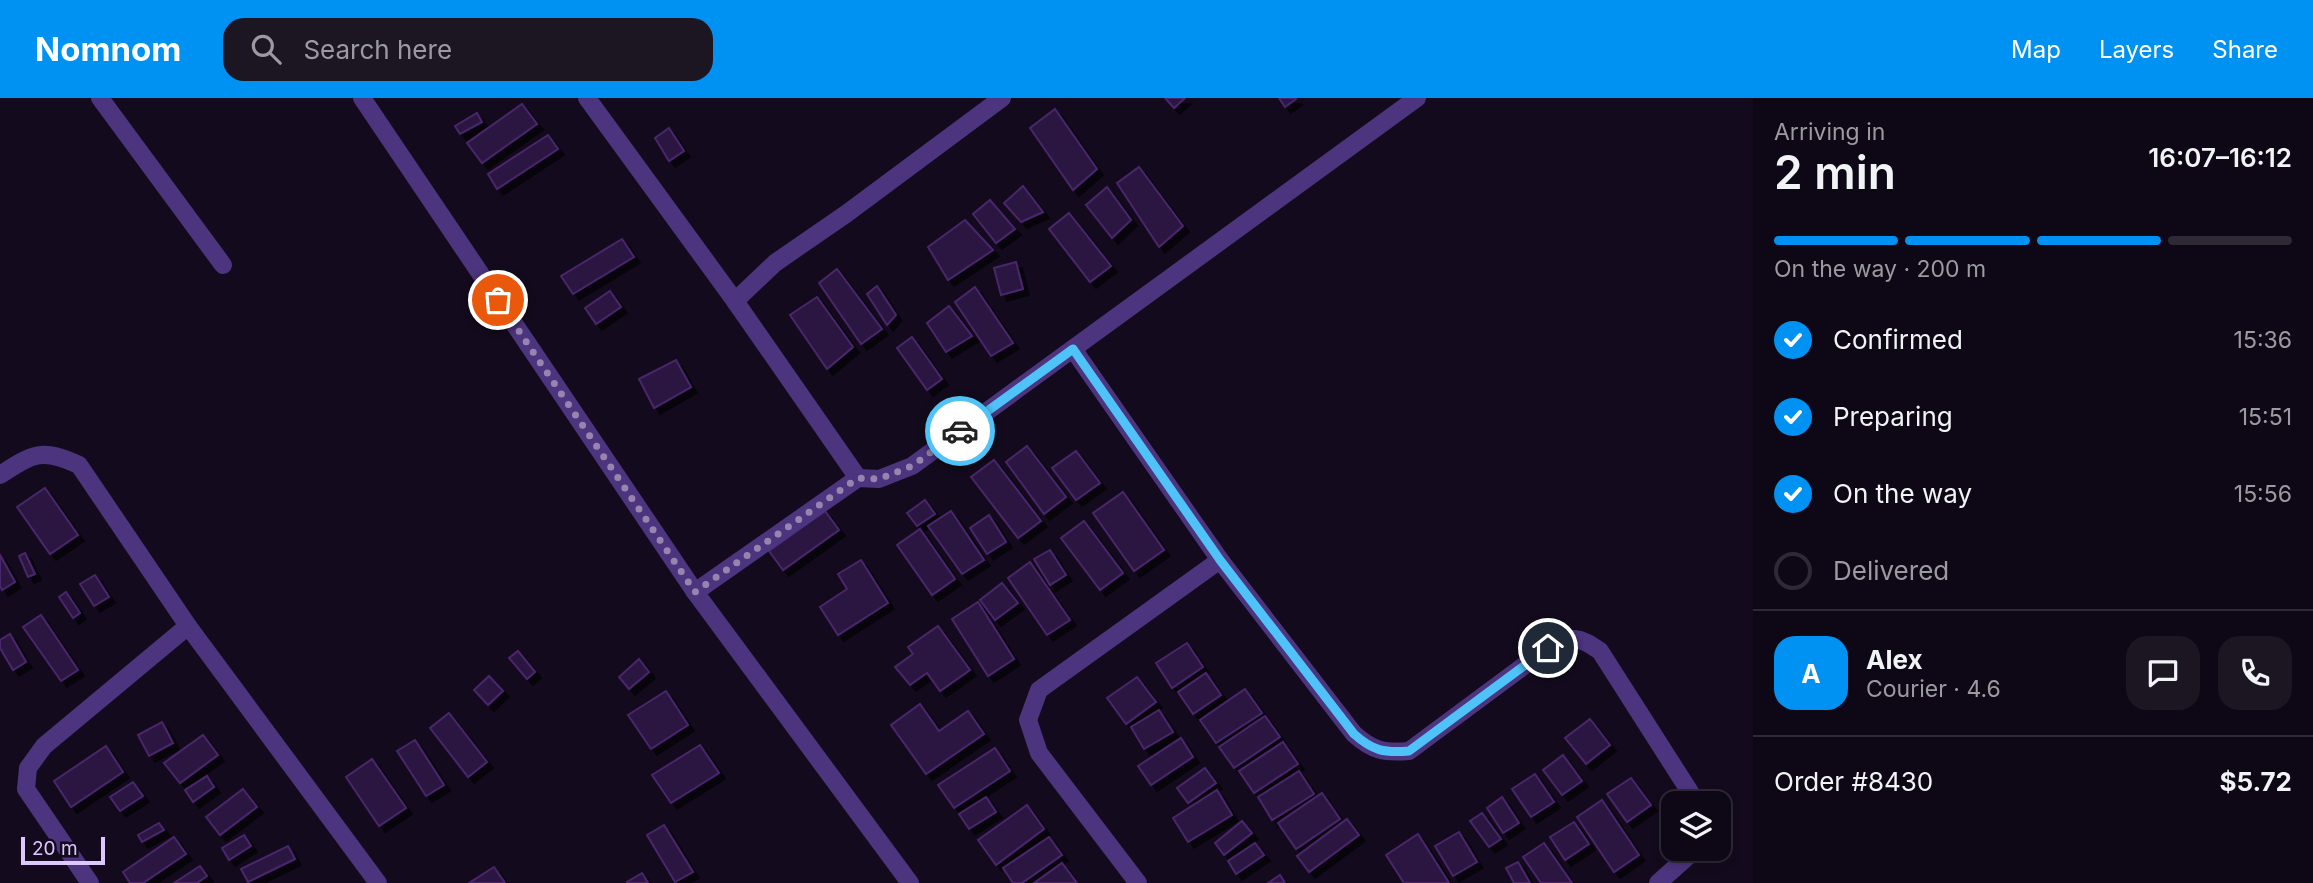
<!DOCTYPE html>
<html lang="en">
<head>
<meta charset="utf-8">
<style>
	body { margin:0; font-family:Inter,sans-serif; background:#1c1623; color:#f1f3f6; height:100vh; display:flex; flex-direction:column; font-size:26px; white-space:nowrap }
	* { box-sizing:border-box; margin:0 }
	p { font-size:23px; color:#9b9aa1 }
	.icon { flex:none; width:38px; height:38px; fill:none; stroke:currentColor; stroke-width:2; stroke-linecap:round; stroke-linejoin:round }
	.map { position:relative; flex:1; overflow:hidden }
	.drawer { display:flex; flex-direction:column; background:#0e0816; width:560px }
	.drawer>* { flex:none }
	.fabs { position:absolute; left:1661px; top:693px; display:grid; gap:14px }
	.fabs a { display:grid; place-items:center; width:70px; height:70px; border-radius:14px; background:#0e0816; box-shadow:0 4px 10px #0003,0 0 0 2px #2e2935; font-size:35px }
	.scale { position:absolute; left:21px; bottom:18px; width:84px; box-sizing:border-box; padding-left:7px; border:4px solid #dec7ff; border-top:0; font-size:19px; line-height:24px; white-space:nowrap; color:#dec7ff; -webkit-text-stroke:5px #130b1d; paint-order:stroke }
	.pin { position:absolute; display:grid; place-items:center; width:60px; height:60px; color:#fff; margin:-30px; border:4px solid #fff; border-radius:50%; box-shadow:0 2px 7px #0007 }
	.courier { position:absolute; display:grid; place-items:center; width:70px; height:70px; margin:-35px; border:5px solid #4fc3f7; border-radius:50%; background:#fff; color:#222; box-shadow:0 2px 9px #0007 }
	.summary em { font-style:normal; font-weight:600 }
	.summary div { display:flex; flex-direction:column-reverse }
	.summary { display:flex; align-items:center; justify-content:space-between; height:119px; padding:0 21px }
	h1 { font-size:46px; font-weight:600; line-height:52px }
	.bar { display:grid; grid-template-columns:repeat(4,1fr); gap:10px 7px; align-content:center; height:84px; padding:0 21px }
	.bar i { height:9px; border-radius:5px; background:#2e2935 }
	.bar .current { background:#0092f2 }
	.bar p { grid-column:span 4 }
	.line { display:flex; align-items:center; gap:18px; padding:0 21px; border-top:2px solid #2e2935 }
	.line div { flex:1 }
	.round { display:grid; place-items:center; flex:none; width:74px; height:74px; border-radius:21px; background:#1c1623 }
	ol { padding:0 21px; list-style:none }
	li { display:flex; align-items:center; gap:21px; height:77px }
	li p { margin-inline-start:auto }
	li .icon { padding:7px; border-radius:50%; background:#0092f2; color:#fff; stroke-width:4 }
	li:last-child { color:#9b9aa1 }
	li i { width:38px; height:38px; border:4px solid #2e2935; border-radius:50% }
	header { display:flex; align-items:center; gap:42px; box-sizing:border-box; height:98px; padding:0 35px; background:#0092f2; color:#fff }
	header strong { font-size:33px }
	nav { display:flex; gap:38px; margin-inline-start:auto; font-size:24px }
	.search { width:490px; height:63px; background:#1c1623; display:flex; align-items:center; gap:18px; box-sizing:border-box; padding:0 24px; border-radius:21px; color:#9b9aa1; font-size:26px }
	main { display:flex; flex:1; min-height:0 }
	.map>svg:first-child { display:block }
</style>
</head>
<body>
<header>
<strong>Nomnom</strong>
<div class="search"><svg class="icon" aria-label="search" viewBox="0 0 24 24"><circle cx="10" cy="10" r="6"/><path d="M15 15l6 6"/></svg>Search here</div>
<nav><a>Map</a><a>Layers</a><a>Share</a></nav>
</header>
<main>
<div class="map">
<svg width="1753" height="785" viewBox="0 0 1753 785">
	<defs>
		<filter id="shadow"><feDropShadow dx="6" dy="6" stdDeviation="0" flood-color="#0009"/></filter>
	</defs>
	<rect width="100%" height="100%" fill="#130b1d"/>
	<g fill="#2a163f" stroke="#49276c" stroke-width="2" filter="url(#shadow)">
		<polygon points="1165,0 1185,0 1174,10"/>
		<polygon points="1279,0 1295,0 1296,1 1285,9"/>
		<polygon points="522,6 537,26 482,65 467,45"/>
		<polygon points="1055,11 1097,71 1073,92 1030,30"/>
		<polygon points="477,15 482,24 460,36 455,28"/>
		<polygon points="669,30 684,53 669,63 655,40"/>
		<polygon points="548,37 558,51 497,91 488,76"/>
		<polygon points="1139,69 1183,128 1159,149 1117,85"/>
		<polygon points="1023,88 1043,114 1021,124 1004,105"/>
		<polygon points="1107,89 1131,122 1112,140 1086,107"/>
		<polygon points="990,102 1015,131 996,145 973,116"/>
		<polygon points="1069,115 1111,168 1090,184 1049,131"/>
		<polygon points="965,122 993,152 948,182 928,149"/>
		<polygon points="622,141 634,159 573,196 561,178"/>
		<polygon points="1016,164 1023,191 1001,197 994,170"/>
		<polygon points="837,171 882,231 861,246 819,185"/>
		<polygon points="877,188 896,217 887,227 867,196"/>
		<polygon points="975,189 1013,245 991,258 955,204"/>
		<polygon points="610,193 621,209 596,226 585,210"/>
		<polygon points="817,199 853,249 827,271 790,217"/>
		<polygon points="949,208 972,238 946,254 927,225"/>
		<polygon points="912,239 942,281 927,292 897,250"/>
		<polygon points="676,262 691,289 654,310 639,281"/>
		<polygon points="1027,348 1066,399 1044,416 1006,364"/>
		<polygon points="1076,353 1100,385 1076,402 1052,370"/>
		<polygon points="994,362 1041,423 1018,440 971,379"/>
		<polygon points="45,390 78,437 50,456 17,409"/>
		<polygon points="1123,394 1164,452 1134,473 1093,415"/>
		<polygon points="925,402 935,416 917,428 907,415"/>
		<polygon points="825,413 839,432 783,472 769,453"/>
		<polygon points="951,413 984,462 962,476 928,428"/>
		<polygon points="989,417 1006,444 987,456 970,430"/>
		<polygon points="1084,423 1123,475 1100,492 1061,440"/>
		<polygon points="920,431 955,481 932,497 897,447"/>
		<polygon points="1050,452 1066,477 1050,487 1034,461"/>
		<polygon points="25,455 35,476 28,479 19,458"/>
		<polygon points="0,457 15,484 2,492 0,488"/>
		<polygon points="861,462 888,505 838,537 820,509 847,491 838,476"/>
		<polygon points="1030,464 1070,522 1047,537 1008,480"/>
		<polygon points="95,477 109,499 94,508 80,486"/>
		<polygon points="1002,485 1018,505 995,522 980,502"/>
		<polygon points="66,494 80,515 73,520 59,499"/>
		<polygon points="978,504 1014,561 988,578 952,521"/>
		<polygon points="41,517 78,572 61,583 23,529"/>
		<polygon points="938,528 970,572 940,593 927,575 910,587 895,569 913,556 908,549"/>
		<polygon points="10,536 26,564 13,572 0,550 0,542"/>
		<polygon points="1187,545 1203,569 1172,590 1156,565"/>
		<polygon points="518,553 535,574 527,581 509,560"/>
		<polygon points="639,561 649,574 629,591 619,579"/>
		<polygon points="1206,575 1221,597 1193,616 1178,594"/>
		<polygon points="489,578 503,593 488,607 474,592"/>
		<polygon points="1137,579 1156,604 1126,626 1107,600"/>
		<polygon points="1245,591 1262,615 1216,645 1200,622"/>
		<polygon points="666,593 688,627 651,651 628,617"/>
		<polygon points="920,606 939,633 968,613 984,636 926,676 891,627"/>
		<polygon points="1159,612 1173,634 1144,651 1131,629"/>
		<polygon points="449,615 487,664 468,679 430,630"/>
		<polygon points="1265,618 1280,639 1234,670 1219,649"/>
		<polygon points="1590,621 1610,647 1586,666 1565,640"/>
		<polygon points="162,624 173,645 149,658 138,637"/>
		<polygon points="203,637 218,657 180,685 164,665"/>
		<polygon points="1181,640 1193,659 1151,687 1138,668"/>
		<polygon points="415,642 444,687 426,698 397,653"/>
		<polygon points="1283,644 1298,666 1254,695 1239,673"/>
		<polygon points="700,647 719,675 671,705 652,677"/>
		<polygon points="106,648 123,674 71,709 54,683"/>
		<polygon points="995,650 1010,673 954,710 938,687"/>
		<polygon points="1563,657 1582,683 1562,697 1543,672"/>
		<polygon points="372,661 406,710 379,728 346,679"/>
		<polygon points="1205,670 1216,685 1188,705 1177,690"/>
		<polygon points="1299,673 1314,696 1272,722 1258,699"/>
		<polygon points="1535,676 1554,704 1531,719 1512,691"/>
		<polygon points="207,678 214,689 193,704 185,692"/>
		<polygon points="1631,680 1651,707 1627,724 1607,696"/>
		<polygon points="133,684 143,698 120,713 110,699"/>
		<polygon points="243,691 257,709 220,737 206,719"/>
		<polygon points="1217,692 1232,717 1188,744 1173,720"/>
		<polygon points="1322,695 1340,721 1296,751 1278,725"/>
		<polygon points="986,699 996,714 969,731 959,716"/>
		<polygon points="1502,699 1519,725 1503,735 1487,710"/>
		<polygon points="1602,702 1639,757 1614,774 1577,719"/>
		<polygon points="1027,707 1044,731 996,767 978,742"/>
		<polygon points="1482,715 1501,741 1489,749 1470,723"/>
		<polygon points="1347,721 1359,737 1309,774 1297,758"/>
		<polygon points="1242,723 1252,735 1224,757 1215,745"/>
		<polygon points="1574,724 1589,746 1565,762 1550,739"/>
		<polygon points="159,725 164,732 142,744 138,737"/>
		<polygon points="664,727 693,774 675,784 647,737"/>
		<polygon points="1459,734 1477,764 1453,778 1435,748"/>
		<polygon points="1418,736 1449,785 1404,785 1386,757"/>
		<polygon points="244,737 251,748 229,762 222,750"/>
		<polygon points="174,739 186,756 143,785 130,785 123,774"/>
		<polygon points="1049,739 1062,757 1022,785 1013,785 1003,770"/>
		<polygon points="1255,745 1264,757 1236,776 1228,763"/>
		<polygon points="1544,745 1572,785 1541,785 1523,759"/>
		<polygon points="288,748 295,761 248,784 241,771"/>
		<polygon points="1518,764 1530,785 1514,785 1506,770"/>
		<polygon points="1062,765 1077,785 1034,785"/>
		<polygon points="200,768 207,778 197,785 174,785"/>
		<polygon points="494,769 505,785 469,785"/>
		<polygon points="642,775 648,785 628,785 627,784"/>
		<polygon points="1280,777 1285,785 1268,785"/>
	</g>
	<g fill="none" stroke-linecap="round" stroke-linejoin="round">
		<g stroke="#4d347e" stroke-width="18">
			<polyline points="100,0 223,167"/>
			<polyline points="362,0 695,494 910,785"/>
			<polyline points="587,0 735,203 858,380"/>
			<polyline points="735,203 775,165 846,116 1002,0"/>
			<polyline points="1073,251 1220,462 1039,592 1028,622 1039,655 1138,785"/>
			<path d="M0,377C34,355 42,350 79,367L188,528"/>
			<path d="M1220,462L1354,636C1373,653 1384,655 1409,653L1548,550C1572,537 1578,538 1600,553L1697,705"/>
			<polyline points="695,494 858,380 879,381 912,368 1417,0"/>
			<polyline points="90,785 26,691 28,670 44,648 188,528 378,785"/>
			<polyline points="1658,785 1696,751"/>
		</g>
	</g>
	<g fill="none" stroke-linecap="round" stroke-linejoin="round">
		<polyline stroke="#9785b0" stroke-width="7" stroke-dasharray="0 12.6" points="498,202 695,494 858,380 879,381 912,368 960,333"/>
		<path stroke="#4fc3f7" stroke-width="9" d="M960,333L1073,251L1220,462L1354,636C1373,653 1384,655 1409,653L1548,550"/>
	</g>
</svg>
<div class="fabs">
<a><svg class="icon" aria-label="layers" viewBox="0 0 24 24"><path d="M12 4l9 5-9 5-9-5zM3 14l9 5 9-5"/></svg></a>
</div>
<div class="scale">20 m</div>
<div class="pin" style="left:498px;top:202px;background:#ea580c"><svg class="icon" aria-label="bag" viewBox="0 0 24 24"><path d="M5 8h14l-1 12H6zM9 8a3 3 0 0 1 6 0"/></svg></div>
<div class="pin" style="left:1548px;top:550px;background:#1f2937"><svg class="icon" aria-label="home" viewBox="0 0 24 24"><path d="M3 11l9-7 9 7M6 9v11h12V9"/></svg></div>
<div class="courier" style="left:960px;top:333px"><svg class="icon" aria-label="car" viewBox="0 0 24 24"><path d="M5 17H2v-5l4-1 3-4h7l3 4 3 1v5h-3M9 17h6M6 11h13"/><circle cx="7" cy="17" r="2"/><circle cx="17" cy="17" r="2"/></svg></div>
</div>
<section class="drawer">
<div class="summary"><div><h1>2 min</h1><p>Arriving in</p></div><em>16:07–16:12</em></div>
<div class="bar"><i class="current"></i><i class="current"></i><i class="current"></i><i></i><p>On the way · 200 m</p></div>
<ol>
<li><svg class="icon" aria-label="check" viewBox="0 0 24 24"><path d="M5 12l5 5 9-10"/></svg>Confirmed<p>15:36</p></li>
<li><svg class="icon" aria-label="check" viewBox="0 0 24 24"><path d="M5 12l5 5 9-10"/></svg>Preparing<p>15:51</p></li>
<li><svg class="icon" aria-label="check" viewBox="0 0 24 24"><path d="M5 12l5 5 9-10"/></svg>On the way<p>15:56</p></li>
<li><i></i>Delivered</li>
</ol>
<div class="line" style="height:126px"><b class="round" style="background:#0092f2;color:#fff">A</b><div><b>Alex</b><p>Courier · 4.6</p></div><a class="round"><svg class="icon" aria-label="chat" viewBox="0 0 24 24"><path d="M4 5h16v11H9l-5 4z"/></svg></a><a class="round"><svg class="icon" aria-label="phone" viewBox="0 0 24 24"><path d="M5 4h4l2 5-3 2q2 4 5 5l2-3 5 2v4C11 20 4 13 5 4z"/></svg></a></div>
<div class="line" style="height:91px"><div>Order #8430</div><b>$5.72</b></div>
</section>
</main>
</body>
</html>
